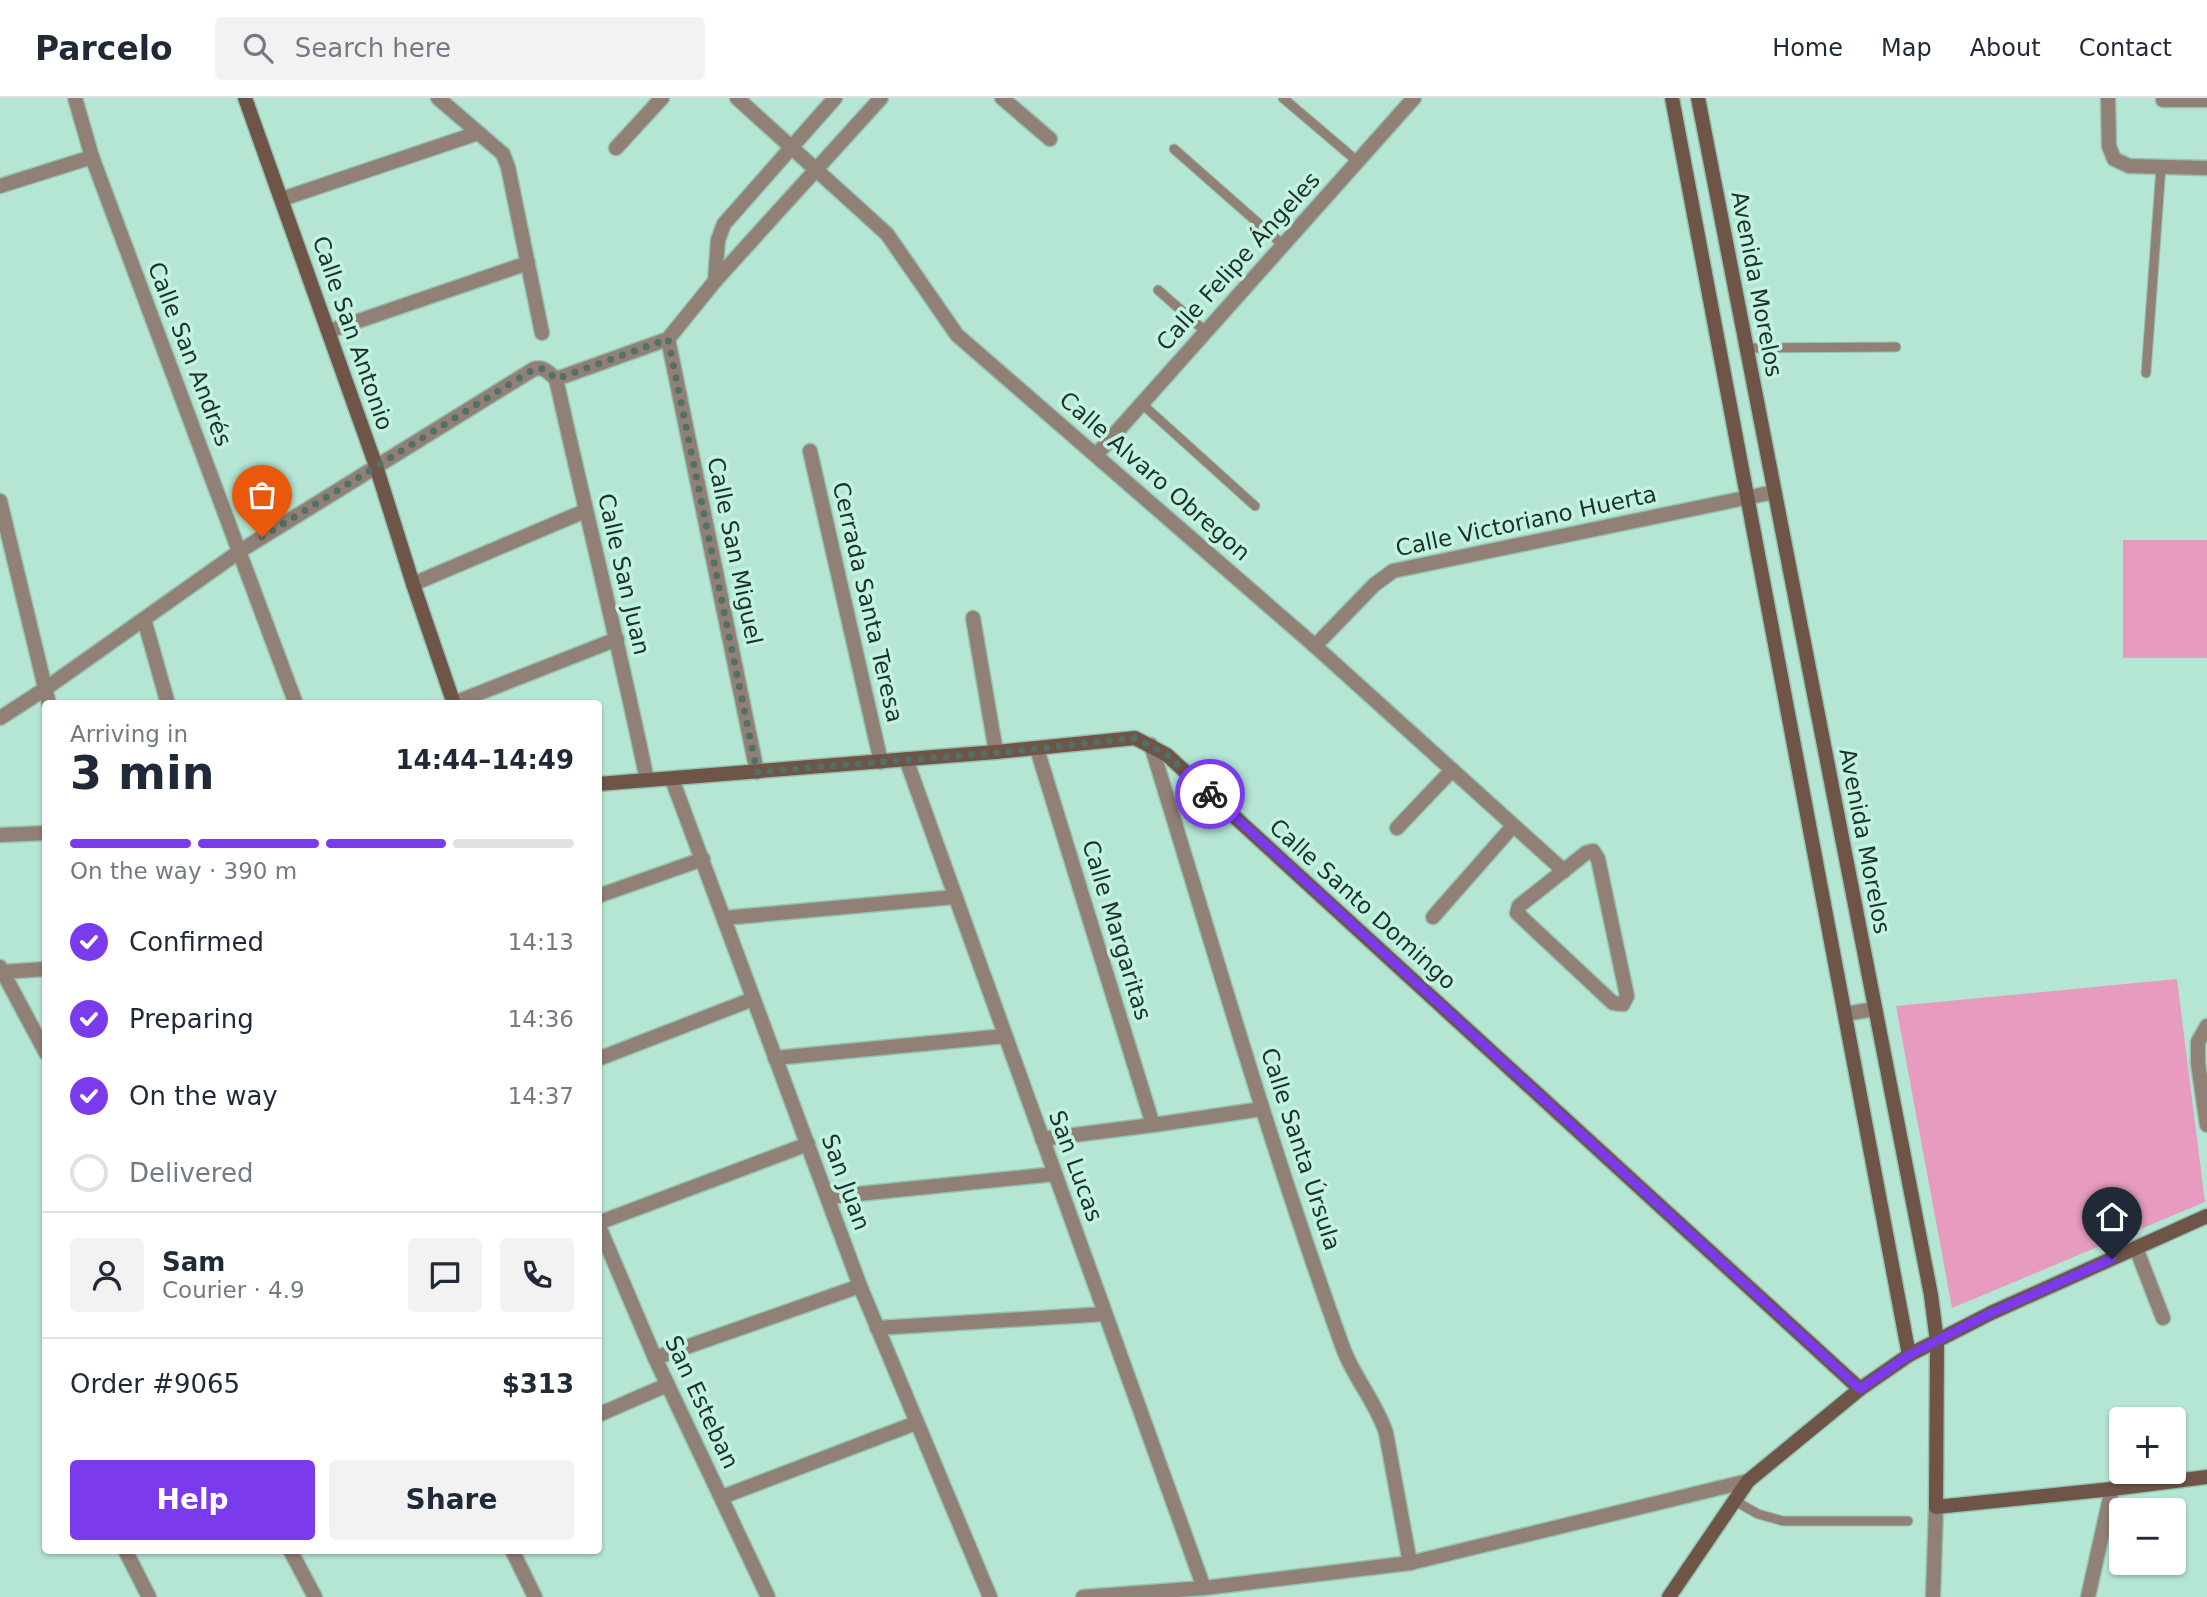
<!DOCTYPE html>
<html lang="en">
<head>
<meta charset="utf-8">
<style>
	body { margin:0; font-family:"DejaVu Sans",sans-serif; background:#f2f2f3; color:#1f2937; height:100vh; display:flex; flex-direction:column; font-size:26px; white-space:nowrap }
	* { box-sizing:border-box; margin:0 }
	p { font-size:23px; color:#747a83 }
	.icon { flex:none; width:38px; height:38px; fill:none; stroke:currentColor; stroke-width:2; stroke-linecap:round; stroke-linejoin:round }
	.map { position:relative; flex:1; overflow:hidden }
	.details { position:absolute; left:42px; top:602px; width:560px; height:854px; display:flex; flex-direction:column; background:#fff; border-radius:7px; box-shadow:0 2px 5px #0004 }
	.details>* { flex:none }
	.fabs { position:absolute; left:2109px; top:1309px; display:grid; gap:14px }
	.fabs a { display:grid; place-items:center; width:77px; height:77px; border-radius:7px; background:#fff; box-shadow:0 2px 5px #0004; font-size:35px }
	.pin { position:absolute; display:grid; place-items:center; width:60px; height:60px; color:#fff; margin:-72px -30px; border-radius:50% 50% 50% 0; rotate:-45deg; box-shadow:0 0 7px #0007 }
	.pin .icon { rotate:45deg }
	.courier { position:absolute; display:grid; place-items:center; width:70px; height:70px; margin:-35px; border:5px solid #7c3aed; border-radius:50%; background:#fff; color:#222; box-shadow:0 2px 9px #0007 }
	.overview em { font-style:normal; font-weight:700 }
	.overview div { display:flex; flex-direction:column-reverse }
	.overview { display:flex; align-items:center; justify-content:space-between; height:119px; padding:0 28px }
	h1 { font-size:46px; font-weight:700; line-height:52px }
	.bar { display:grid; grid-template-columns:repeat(4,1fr); gap:10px 7px; align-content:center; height:84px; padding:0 28px }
	.bar i { height:9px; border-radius:5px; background:#e0e1e3 }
	.bar .selected { background:#7c3aed }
	.bar p { grid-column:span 4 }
	.line { display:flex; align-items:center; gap:18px; padding:0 28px; border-top:2px solid #e0e1e3 }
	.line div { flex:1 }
	.round { display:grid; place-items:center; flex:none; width:74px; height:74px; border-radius:7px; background:#f2f2f3 }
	ol { padding:0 28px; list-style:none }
	li { display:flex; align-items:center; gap:21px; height:77px }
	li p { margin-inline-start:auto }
	li .icon { padding:7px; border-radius:50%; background:#7c3aed; color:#fff; stroke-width:4 }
	li:last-child { color:#747a83 }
	li i { width:38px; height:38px; border:4px solid #e0e1e3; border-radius:50% }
	.cta { display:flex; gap:14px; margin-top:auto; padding:14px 28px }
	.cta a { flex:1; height:80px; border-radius:7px; background:#7c3aed; color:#fff; font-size:28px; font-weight:700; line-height:80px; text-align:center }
	.cta a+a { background:#f2f2f3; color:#1f2937 }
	header { display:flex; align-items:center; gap:42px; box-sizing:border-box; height:98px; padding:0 35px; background:#fff; border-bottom:2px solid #e0e1e3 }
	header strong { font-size:33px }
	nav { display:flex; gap:38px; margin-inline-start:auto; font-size:24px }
	.search { width:490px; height:63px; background:#f2f2f3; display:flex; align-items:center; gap:18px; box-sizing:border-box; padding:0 24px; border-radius:7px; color:#747a83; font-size:26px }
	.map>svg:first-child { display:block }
</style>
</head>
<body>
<header>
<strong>Parcelo</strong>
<div class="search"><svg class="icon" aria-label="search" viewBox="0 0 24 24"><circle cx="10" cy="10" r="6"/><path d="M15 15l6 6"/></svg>Search here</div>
<nav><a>Home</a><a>Map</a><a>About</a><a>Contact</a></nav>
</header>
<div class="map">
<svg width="2207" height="1499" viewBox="0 0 2207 1499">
	<rect width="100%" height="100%" fill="#b5e6d4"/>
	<g fill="#e79cbf">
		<rect x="2123" y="442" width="84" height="118"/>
		<polygon points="2177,881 2205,1104 1952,1210 1896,908"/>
	</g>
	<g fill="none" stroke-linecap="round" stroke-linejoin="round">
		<defs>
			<g id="lane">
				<polyline points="1283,0 1357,63"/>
				<polyline points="1174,51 1283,147"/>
				<polyline points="1158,192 1206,234"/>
				<polyline points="1746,250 1896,249"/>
				<polyline points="2146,275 2161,69"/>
				<polyline points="1142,306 1255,408"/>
				<polyline points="1735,1403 1758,1416 1783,1423 1908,1423"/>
			</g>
			<g id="street">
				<polyline points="75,0 92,59 296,606"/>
				<polyline points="438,0 503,56 508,69 542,235"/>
				<polyline points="737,0 887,136 957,237 1315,548 1564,773"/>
				<polyline points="1002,0 1050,41"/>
				<polyline points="2108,0 2109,48 2114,61 2129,68 2207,70"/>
				<polyline points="2163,2 2207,2"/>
				<polyline points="616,50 662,0"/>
				<polyline points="0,88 92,59"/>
				<polyline points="282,101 478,35"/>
				<polyline points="715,183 718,142 724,126 835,0"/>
				<polyline points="329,233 528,165"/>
				<polyline points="668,241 757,674"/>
				<path d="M556,281C586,415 619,548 647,682"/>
				<polyline points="810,353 881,664"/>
				<polyline points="1096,357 1414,0"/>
				<polyline points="0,403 49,606"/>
				<polyline points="413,486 585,413"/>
				<polyline points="973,520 996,654"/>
				<polyline points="144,521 168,606"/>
				<polyline points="1315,548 1374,487 1393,473 1774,394"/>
				<polyline points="454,605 617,541"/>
				<path d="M0,620L45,591L240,453L534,271C544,268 549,275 556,281L668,241L715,183L881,0"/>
				<path d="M1151,647C1213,848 1271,1051 1343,1250C1354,1280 1376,1304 1386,1335L1410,1465"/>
				<polyline points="1037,651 1153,1027"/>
				<polyline points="906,661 1204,1490"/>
				<polyline points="672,681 860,1188 990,1499"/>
				<polyline points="1397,730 1452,672"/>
				<polyline points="0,737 46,735"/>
				<polygon points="1593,753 1598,761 1627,898 1623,906 1613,905 1517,815 1519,808 1586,755"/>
				<polyline points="598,798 703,761"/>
				<polyline points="1433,819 1513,728"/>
				<polyline points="724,820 955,799"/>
				<polyline points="0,869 46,955"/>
				<polyline points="2,874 46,871"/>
				<polyline points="1845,916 1875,911"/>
				<polyline points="2207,928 2198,944 2198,965 2207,1027"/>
				<polyline points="775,960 1005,938"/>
				<polyline points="598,961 753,901"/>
				<polyline points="1042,1041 1153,1027 1262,1011"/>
				<polyline points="828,1099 1055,1076"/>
				<polyline points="598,1125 808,1046"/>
				<polyline points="598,1126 655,1260 768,1499"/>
				<polyline points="2136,1150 2163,1220"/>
				<polyline points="877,1230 1105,1216"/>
				<polyline points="655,1260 860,1188"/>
				<polyline points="598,1317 667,1287"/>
				<polyline points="722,1399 916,1325"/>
				<polyline points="125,1452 149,1499"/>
				<polyline points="290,1452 315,1499"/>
				<polyline points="512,1452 535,1499"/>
				<polyline points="1083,1499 1204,1490 1410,1465 1748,1383"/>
				<polyline points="1933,1499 1936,1409"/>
				<polyline points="2088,1499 2112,1391"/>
			</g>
			<g id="secondary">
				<polyline points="245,0 376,368 413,486 454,606"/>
				<polyline points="1672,0 1909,1257"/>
				<polyline points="1698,0 1931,1197 1937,1244 1936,1409 2112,1391 2207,1379"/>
				<polyline points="598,686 996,654 1135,640 1167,657 1860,1291"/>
				<polyline points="1669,1499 1748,1383 1860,1291 1909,1257 1991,1215 2207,1118"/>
			</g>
		</defs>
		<use href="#lane" stroke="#97c2b2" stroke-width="11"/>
		<use href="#street" stroke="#97c2b2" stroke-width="17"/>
		<use href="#secondary" stroke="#97c2b2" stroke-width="17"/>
		<use href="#lane" stroke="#918076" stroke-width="9"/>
		<use href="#street" stroke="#918076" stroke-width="14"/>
		<use href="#secondary" stroke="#6e5548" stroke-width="14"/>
	</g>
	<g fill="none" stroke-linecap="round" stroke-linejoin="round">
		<path stroke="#527066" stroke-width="7" stroke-dasharray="0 12.6" d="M262,439L534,271C544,268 549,275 556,281L668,241L757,674L1017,653L1135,640L1167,657L1210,696"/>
		<polyline stroke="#7c3aed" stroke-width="9" points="1210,696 1860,1291 1909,1257 1991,1215 2112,1161"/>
	</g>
	<g text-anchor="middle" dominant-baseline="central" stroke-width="7" stroke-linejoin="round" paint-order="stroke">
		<g font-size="23" fill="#1d312a" stroke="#c2f3e1">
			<text transform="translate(1238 163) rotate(-48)">Calle Felipe Ángeles</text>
			<text transform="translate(1757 186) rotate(79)">Avenida Morelos</text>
			<text transform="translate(353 235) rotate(71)">Calle San Antonio</text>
			<text transform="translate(190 256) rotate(69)">Calle San Andrés</text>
			<text transform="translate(1155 378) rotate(41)">Calle Alvaro Obregon</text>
			<text transform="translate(1526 423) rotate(-12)">Calle Victoriano Huerta</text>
			<text transform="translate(735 453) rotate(78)">Calle San Miguel</text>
			<text transform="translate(624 476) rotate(77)">Calle San Juan</text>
			<text transform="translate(868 504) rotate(77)">Cerrada Santa Teresa</text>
			<text transform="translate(1865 743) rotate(79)">Avenida Morelos</text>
			<text transform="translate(1363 806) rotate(42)">Calle Santo Domingo</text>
			<text transform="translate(1117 832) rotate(73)">Calle Margaritas</text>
			<text transform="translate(1301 1051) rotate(72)">Calle Santa Úrsula</text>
			<text transform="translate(1076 1068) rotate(70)">San Lucas</text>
			<text transform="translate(846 1084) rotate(70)">San Juan</text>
			<text transform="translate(702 1304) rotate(65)">San Esteban</text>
		</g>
	</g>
</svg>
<div class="fabs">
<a>+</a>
<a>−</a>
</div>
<div class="pin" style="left:262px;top:439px;background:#ea580c"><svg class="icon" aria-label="bag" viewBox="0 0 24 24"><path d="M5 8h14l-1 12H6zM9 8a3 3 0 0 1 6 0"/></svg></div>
<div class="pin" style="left:2112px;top:1161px;background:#1f2937"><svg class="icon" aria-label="home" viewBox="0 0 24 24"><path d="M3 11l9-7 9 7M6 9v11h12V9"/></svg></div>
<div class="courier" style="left:1210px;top:696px"><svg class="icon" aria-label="bike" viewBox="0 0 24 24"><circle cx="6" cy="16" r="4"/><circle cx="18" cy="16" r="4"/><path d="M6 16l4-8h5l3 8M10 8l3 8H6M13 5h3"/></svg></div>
<section class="details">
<div class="overview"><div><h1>3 min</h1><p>Arriving in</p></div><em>14:44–14:49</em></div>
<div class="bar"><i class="selected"></i><i class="selected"></i><i class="selected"></i><i></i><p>On the way · 390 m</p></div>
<ol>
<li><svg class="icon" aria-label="check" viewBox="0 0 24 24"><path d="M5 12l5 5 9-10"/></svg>Confirmed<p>14:13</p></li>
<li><svg class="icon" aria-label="check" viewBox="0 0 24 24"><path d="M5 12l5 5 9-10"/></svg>Preparing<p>14:36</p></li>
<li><svg class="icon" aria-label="check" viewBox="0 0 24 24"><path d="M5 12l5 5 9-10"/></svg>On the way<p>14:37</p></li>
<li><i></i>Delivered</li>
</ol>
<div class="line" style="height:126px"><a class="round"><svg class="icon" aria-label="person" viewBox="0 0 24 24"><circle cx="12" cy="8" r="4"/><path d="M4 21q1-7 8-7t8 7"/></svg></a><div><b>Sam</b><p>Courier · 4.9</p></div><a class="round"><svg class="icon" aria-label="chat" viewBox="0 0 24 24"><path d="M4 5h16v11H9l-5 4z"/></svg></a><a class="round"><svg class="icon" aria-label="phone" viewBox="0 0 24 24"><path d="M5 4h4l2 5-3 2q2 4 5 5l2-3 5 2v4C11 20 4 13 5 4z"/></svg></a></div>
<div class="line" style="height:91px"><div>Order #9065</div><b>$313</b></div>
<div class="cta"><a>Help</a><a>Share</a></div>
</section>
</div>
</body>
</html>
